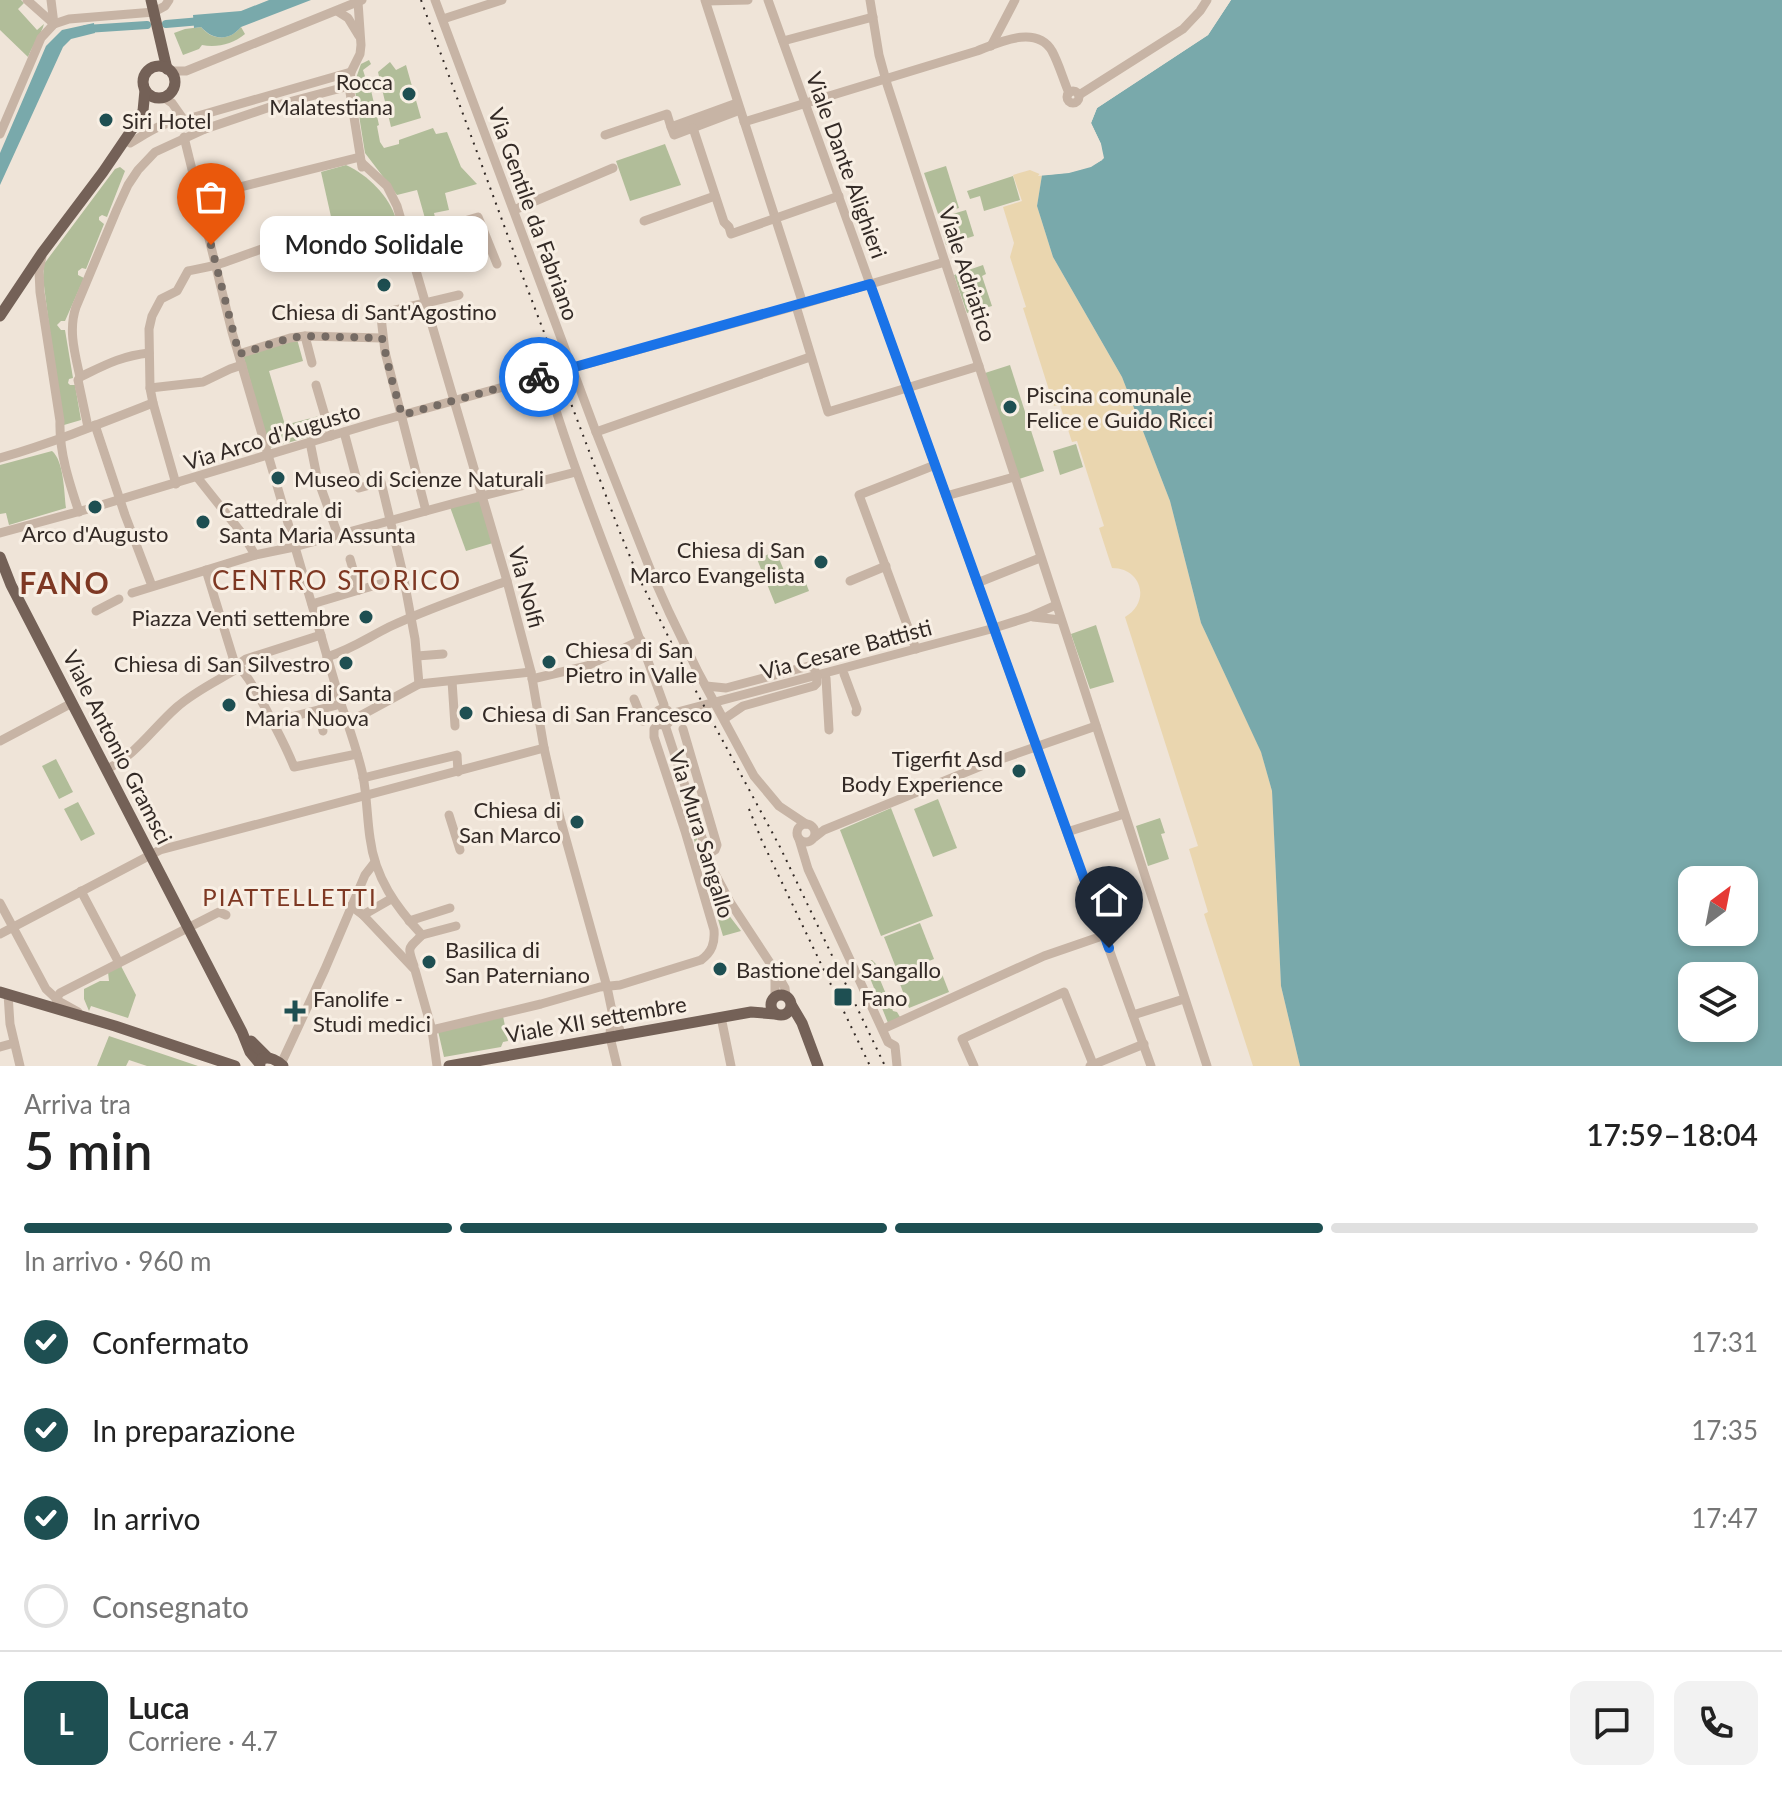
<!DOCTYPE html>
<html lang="it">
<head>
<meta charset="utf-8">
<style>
	body { margin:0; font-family:Lato,sans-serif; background:#f2f2f2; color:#222; height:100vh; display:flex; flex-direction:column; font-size:30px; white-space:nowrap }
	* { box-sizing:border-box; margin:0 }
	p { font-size:26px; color:#767676 }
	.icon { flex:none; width:44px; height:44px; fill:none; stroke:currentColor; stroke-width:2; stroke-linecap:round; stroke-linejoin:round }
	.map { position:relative; height:1066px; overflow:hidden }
	.details { display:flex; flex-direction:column; background:#fff; flex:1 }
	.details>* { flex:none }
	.needle { width:52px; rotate:32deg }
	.controls { position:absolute; left:1678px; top:866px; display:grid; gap:16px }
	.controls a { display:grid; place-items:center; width:80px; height:80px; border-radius:16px; background:#fff; box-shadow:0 4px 12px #0003; font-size:40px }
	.pin { position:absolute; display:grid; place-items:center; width:68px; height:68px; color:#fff; margin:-82px -34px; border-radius:50% 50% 50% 0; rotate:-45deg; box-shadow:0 0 8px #0007 }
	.pin .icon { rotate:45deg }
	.courier { position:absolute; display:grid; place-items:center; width:80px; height:80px; margin:-40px; border:6px solid #1a73e8; border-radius:50%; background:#fff; color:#222; box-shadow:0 2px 10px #0007 }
	.bubble { position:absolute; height:56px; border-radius:16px; background:#fff; box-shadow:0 4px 12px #0003; font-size:26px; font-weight:600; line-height:56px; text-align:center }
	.overview em { font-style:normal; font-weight:600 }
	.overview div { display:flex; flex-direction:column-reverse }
	.overview { display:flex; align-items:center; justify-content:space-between; height:136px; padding:0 24px }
	h1 { font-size:52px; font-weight:600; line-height:60px }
	.bar { display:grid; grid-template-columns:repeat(4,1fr); gap:12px 8px; align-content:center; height:96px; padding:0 24px }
	.bar i { height:10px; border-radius:6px; background:#e0e0e0 }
	.bar .selected { background:#1e4f52 }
	.bar p { grid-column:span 4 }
	.line { display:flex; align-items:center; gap:20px; padding:0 24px; border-top:2px solid #e0e0e0 }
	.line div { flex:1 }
	.round { display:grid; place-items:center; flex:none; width:84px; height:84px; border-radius:16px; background:#f2f2f2 }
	ol { padding:0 24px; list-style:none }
	li { display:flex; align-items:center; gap:24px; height:88px }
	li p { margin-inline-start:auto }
	li .icon { padding:8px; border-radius:50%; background:#1e4f52; color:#fff; stroke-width:4 }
	li:last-child { color:#767676 }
	li i { width:44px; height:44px; border:4px solid #e0e0e0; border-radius:50% }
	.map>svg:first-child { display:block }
</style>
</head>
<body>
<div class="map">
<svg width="1782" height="1066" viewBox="0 0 1782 1066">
	<rect width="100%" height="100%" fill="#efe4d8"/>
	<g fill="#b1bd99">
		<path d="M0,0H21L24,3L18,9L37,30L44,24C41,35 32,46 28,57L0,30Z"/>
		<path d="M201,27C213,41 229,41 241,27L245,34C233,44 217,48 202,45L199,49L183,55L174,33L185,29Z"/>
		<polygon points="369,60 371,64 363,70 368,86 370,86 379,125 377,126 380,142 384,148 399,144 399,140 433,128 436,134 447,132 461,167 477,184 445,193 449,210 434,213 437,226 428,229 417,190 397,195 365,153 354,84 361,64"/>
		<polygon points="390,62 396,70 406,65 421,118 391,127 378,72"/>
		<polygon points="665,144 681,185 630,201 616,161"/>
		<path d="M346,165C368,175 389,196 396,219L334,230L321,172Z"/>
		<polygon points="946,166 959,208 938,214 924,173"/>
		<polygon points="120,167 125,171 107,217 102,215 99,217 99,220 104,224 86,269 82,268 78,271 78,275 84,278 65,321 61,321 57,325 61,330 65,330 73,378 69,379 68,383 70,385 75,385 81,420 64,425 49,325 43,278 44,264 115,169"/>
		<polygon points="1013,176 1020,200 984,211 980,196 970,199 967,191"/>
		<polygon points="966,210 974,236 946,245 943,233 950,231 946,216"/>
		<polygon points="983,265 986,274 982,276 992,306 967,313 954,275"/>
		<polygon points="297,339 303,361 269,371 285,425 319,416 323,433 269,448 243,355"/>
		<polygon points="1010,365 1044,471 1019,479 985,373"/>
		<polygon points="1076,444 1083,467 1060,475 1053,451"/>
		<path d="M52,451C64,461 64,492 66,508L9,525L6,513L0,514V465Z"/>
		<polygon points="480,499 493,543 466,551 450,507"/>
		<polygon points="776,551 787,578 802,573 809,591 775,604 757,559"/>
		<polygon points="1096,625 1114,682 1090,689 1071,634"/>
		<polygon points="56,759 73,792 59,799 42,766"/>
		<polygon points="938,799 957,848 933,857 914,809"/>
		<polygon points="682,800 684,800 715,892 721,905 741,931 723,936"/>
		<polygon points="78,802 95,834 81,841 64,809"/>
		<polygon points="891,808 933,916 881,936 840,830"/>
		<polygon points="1160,818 1165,833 1161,834 1169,859 1148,866 1136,826"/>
		<polygon points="920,923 934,959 898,973 884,937"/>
		<polygon points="872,960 878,966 876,970 893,1011 897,1012 900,1017 888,1023 868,973 864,973 861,967 863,964"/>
		<polygon points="121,966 136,995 128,1018 91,1006 89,1011 84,999 84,989 100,981 109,981 108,972"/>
		<polygon points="940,969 949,992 909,1008 900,984"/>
		<polygon points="503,1016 508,1041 503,1042 501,1047 444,1057 438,1031"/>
		<polygon points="109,1036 198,1066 147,1066 129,1060 126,1066 97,1066"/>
	</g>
	<path fill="#ead6af" d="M1030,170L1042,175L1037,206L1053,257L1122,377L1170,501L1201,623L1261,751L1272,791L1281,986L1300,1066H1253L1204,914L1208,912L1189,849L1198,846L1125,617C1151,602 1142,568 1112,568L1099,528L1104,526L1077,441L1072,442L1060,405L1054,406L1023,308L1026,307L1010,257L1014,243L1003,207L1022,201L1013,175Z"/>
	<g fill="#79a9ab" fill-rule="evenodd">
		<path d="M269,0H311L241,27C229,41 214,41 201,27L194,28L193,15L241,11Z"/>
		<path d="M1231,0H1782V1066H1300L1281,986L1272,791L1261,752L1201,623L1170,501L1122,377L1053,257L1037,206L1042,175C1063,174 1084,171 1102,160L1101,144L1091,123L1097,108L1208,35ZM1692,880H1744V932H1692ZM1692,976H1744V1028H1692Z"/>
		<polygon points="94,23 95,33 71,39 63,47 0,185 0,153 46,46 62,30"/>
	</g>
	<polygon fill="#efe4d8" points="1226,0 1231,0 1208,35 1097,108 1091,123 1101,144 1104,158 1102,160 1091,167 1069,173 1038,176 1041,172 1068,169 1090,163 1099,157 1097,145 1087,123 1094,105 1205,32"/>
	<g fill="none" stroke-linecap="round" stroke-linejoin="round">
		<g stroke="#79a9ab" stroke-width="8">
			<polyline points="166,24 201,21"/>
			<polyline points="86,29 147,25"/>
		</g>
		<g stroke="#c7b4a5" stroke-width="9">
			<polyline points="27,0 54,24"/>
			<polyline points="51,0 54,24"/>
			<polyline points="435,0 596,432 652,574 669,612 698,672 754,776 779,806 806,824"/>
			<polyline points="705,0 803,304"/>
			<polyline points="768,0 1151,1066"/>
			<polyline points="870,0 879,55 887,84 1207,1066"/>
			<polyline points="706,1 748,0"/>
			<polyline points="358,2 361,45 360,54 351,72 349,86 362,167"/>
			<polyline points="337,11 348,18 359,36"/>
			<polyline points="443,19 502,0"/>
			<polyline points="783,41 873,17"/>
			<polyline points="991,46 1015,0"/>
			<polyline points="170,71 186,71 362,0"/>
			<circle cx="1073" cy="97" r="6"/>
			<polyline points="1079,95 1183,29 1200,11 1207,0"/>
			<polyline points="163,97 172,103 184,120"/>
			<polyline points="737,103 671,127 674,135 740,110"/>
			<path d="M744,122L977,51C998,43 1036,24 1052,51C1059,64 1063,79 1069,93"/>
			<polyline points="203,124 205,129 270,107 349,86"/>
			<polyline points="693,128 724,222 729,227 731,234 839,196"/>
			<polyline points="0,134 41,38 54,24 69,19 154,12 165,6 169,0"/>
			<polyline points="605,135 667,114 671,127"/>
			<path d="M184,137L232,332L341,704C349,728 358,752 363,776C367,797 367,818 370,838C375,878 396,907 422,935"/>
			<path d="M130,143C146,134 165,120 184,120L351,72"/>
			<polyline points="362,163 387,186 397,206 507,581 531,672 544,748 560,818 607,987 612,1011 622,1035"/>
			<polyline points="200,197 360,157"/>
			<polyline points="514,210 613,168"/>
			<polyline points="644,221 715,196"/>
			<polyline points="407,238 478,217 497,264"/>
			<path d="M42,256L39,271L40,292L60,421C59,452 69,482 79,512"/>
			<polyline points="796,306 828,412 979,366"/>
			<polyline points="305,336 312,363"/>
			<polyline points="239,354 290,338 305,336 382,338"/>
			<path d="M80,377C105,365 121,356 149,353"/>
			<polyline points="316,385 331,436"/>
			<path d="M548,385C581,494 626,598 664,705L663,709"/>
			<polyline points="150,388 203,382 230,369 242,365"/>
			<polyline points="95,425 125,515 152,586"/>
			<path d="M88,427L78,380L80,377C75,354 68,330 76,307L117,209L128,185L138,170L155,152L205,129"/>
			<polyline points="344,432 359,488 381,482 403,574"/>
			<polyline points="596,432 810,357"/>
			<polyline points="310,442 317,477 338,535"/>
			<path d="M0,458C52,443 102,423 153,403"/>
			<polyline points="197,477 244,536 255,555"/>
			<path d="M176,484L153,403L150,388L149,329L152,316L161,299L177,291L188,271C198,269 209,267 219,264C251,254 299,231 333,236L403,224"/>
			<polyline points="946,496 1014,477"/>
			<polyline points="98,506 377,422 803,304 945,262"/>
			<polyline points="426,511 385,352 381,317 383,313 459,295"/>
			<polyline points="0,533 92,508"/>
			<polyline points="350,559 359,590"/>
			<path d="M206,570L234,661C248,675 256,692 266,709C276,729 286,746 294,767L357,754"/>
			<polyline points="404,580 415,639 419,684"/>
			<polyline points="850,581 886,566"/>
			<polyline points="977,583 1040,558"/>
			<polyline points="359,590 404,577"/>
			<polyline points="132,593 255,555 294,547 455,503 576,472"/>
			<polyline points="312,604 359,590"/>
			<polyline points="96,611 119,599"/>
			<polyline points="1033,617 1061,620"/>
			<polyline points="916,649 859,495 935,465"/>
			<polyline points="417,656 443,654"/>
			<path d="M327,657C352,649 367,638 389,627C427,609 468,595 507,581"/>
			<polyline points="237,665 246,659 321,635"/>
			<polyline points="844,674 857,709 856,712"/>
			<polyline points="826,678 829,730"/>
			<polyline points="532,679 587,666 641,640"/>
			<polyline points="452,681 455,726"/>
			<polyline points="706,686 726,688 809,666 814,668 817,676"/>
			<polyline points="634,699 643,721 654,718"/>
			<circle cx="663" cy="717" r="8"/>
			<polyline points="319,710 323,731"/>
			<polyline points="670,714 991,629 1029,617 1056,605"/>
			<polyline points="724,719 743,706 814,686 817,683 817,676"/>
			<polyline points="347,723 419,684 531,672"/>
			<polyline points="275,725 291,717 341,704"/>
			<polyline points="665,725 712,868 730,902 774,969 785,988 786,996"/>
			<polyline points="683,729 717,845 715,850 707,855"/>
			<polyline points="0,741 72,703"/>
			<path d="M107,769C135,756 153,728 177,707C195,691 219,680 240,667"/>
			<polyline points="363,778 457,755 458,772"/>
			<polyline points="449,815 460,850"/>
			<circle cx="806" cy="833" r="9"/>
			<polyline points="1067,832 1124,814"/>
			<polyline points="815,837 824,830 981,766 1096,726"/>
			<polyline points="799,839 808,869 888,1042 895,1046 897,1066"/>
			<polyline points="81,891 119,963"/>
			<polyline points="0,903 46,989 60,1002 78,1012"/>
			<polyline points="351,906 363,915 415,970 432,1030 437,1066"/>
			<polyline points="363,915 391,899"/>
			<polyline points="409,921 450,908"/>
			<polyline points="0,934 160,850 544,748"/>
			<polyline points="422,935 456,926"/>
			<path d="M414,966C407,946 408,949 422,935"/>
			<polyline points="775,972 775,997"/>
			<polyline points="8,994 10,1024 20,1066"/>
			<polyline points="56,999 60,993 219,912 226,915"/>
			<polyline points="611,1014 610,1037 617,1066"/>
			<polyline points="1133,1015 1184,999"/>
			<polyline points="721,1017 731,1066"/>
			<polyline points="883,1029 1044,956 1105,935"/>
			<path d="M432,1030L541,1004L600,987L620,985L701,960C712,952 715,943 714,930L685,831L654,737V729L658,724"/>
			<polyline points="0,1047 14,1043"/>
			<polyline points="281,1064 325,969 365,875 375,862"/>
			<polyline points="974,1066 962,1039 1064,992 1093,1064"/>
			<polyline points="1090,1066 1144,1044"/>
		</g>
		<g stroke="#746157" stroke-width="11">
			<polyline points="151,0 167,69"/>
			<circle cx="159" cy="82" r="16"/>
			<polyline points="0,316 42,253 103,172 135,125 143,111 145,90"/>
			<polyline points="0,557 11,585 242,1032 250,1052 260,1064"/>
			<polyline points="0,992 115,1026 235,1066"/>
			<circle cx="781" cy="1005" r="10"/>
			<polyline points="792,1006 802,1023 818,1066"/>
			<polyline points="251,1041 267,1057"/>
			<path d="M262,1059C270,1056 278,1061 283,1066"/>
			<polyline points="449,1066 751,1012 775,1014"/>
		</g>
		<g stroke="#332a26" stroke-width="2" stroke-dasharray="2 6" stroke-linecap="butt">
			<polyline points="421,0 523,277 619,530 638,576 690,680 780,847 885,1066"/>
			<polyline points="749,809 762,841 870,1066"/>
		</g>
	</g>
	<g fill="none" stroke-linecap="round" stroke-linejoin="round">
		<polyline stroke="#756b64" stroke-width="8" stroke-dasharray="0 14.4" points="211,245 239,354 290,338 305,336 382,338 391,377 402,415 539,377"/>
		<polyline stroke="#1a73e8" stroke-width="10" points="539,377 870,284 1109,948"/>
	</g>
	<g fill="#1e4f52" stroke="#f8efe4" stroke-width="3">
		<circle cx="409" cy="94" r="8"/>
		<circle cx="106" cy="120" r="8"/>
		<circle cx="384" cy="285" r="8"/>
		<circle cx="1010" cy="407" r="8"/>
		<circle cx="278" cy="478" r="8"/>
		<circle cx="95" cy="507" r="8"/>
		<circle cx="203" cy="522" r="8"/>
		<circle cx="821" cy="562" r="8"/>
		<circle cx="366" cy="617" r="8"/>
		<circle cx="549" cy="662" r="8"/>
		<circle cx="346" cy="663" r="8"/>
		<circle cx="229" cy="705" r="8"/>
		<circle cx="466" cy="713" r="8"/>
		<circle cx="1019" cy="771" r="8"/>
		<circle cx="577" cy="822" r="8"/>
		<circle cx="429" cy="962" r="8"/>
		<circle cx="720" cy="969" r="8"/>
		<rect x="833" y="987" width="20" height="20" rx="4"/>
		<path d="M291 999h8v8h8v8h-8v8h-8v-8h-8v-8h8z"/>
	</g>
	<g text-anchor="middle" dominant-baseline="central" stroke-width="6" stroke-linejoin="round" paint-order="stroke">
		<g font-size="22" fill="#332a26" stroke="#f8efe4" text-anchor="start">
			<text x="393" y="81" text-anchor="end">Rocca<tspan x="393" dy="25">Malatestiana</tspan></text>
			<text x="122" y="120">Siri Hotel</text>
			<text x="384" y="311" text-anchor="middle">Chiesa di Sant'Agostino</text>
			<text x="1026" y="394">Piscina comunale<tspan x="1026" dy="25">Felice e Guido Ricci</tspan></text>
			<text x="294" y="478">Museo di Scienze Naturali</text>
			<text x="219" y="509">Cattedrale di<tspan x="219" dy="25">Santa Maria Assunta</tspan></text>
			<text x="95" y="533" text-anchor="middle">Arco d'Augusto</text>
			<text x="805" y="549" text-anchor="end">Chiesa di San<tspan x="805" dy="25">Marco Evangelista</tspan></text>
			<text x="350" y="617" text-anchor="end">Piazza Venti settembre</text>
			<text x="565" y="649">Chiesa di San<tspan x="565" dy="25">Pietro in Valle</tspan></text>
			<text x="330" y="663" text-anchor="end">Chiesa di San Silvestro</text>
			<text x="245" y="692">Chiesa di Santa<tspan x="245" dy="25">Maria Nuova</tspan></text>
			<text x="482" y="713">Chiesa di San Francesco</text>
			<text x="1003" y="758" text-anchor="end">Tigerfit Asd<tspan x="1003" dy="25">Body Experience</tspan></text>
			<text x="561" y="809" text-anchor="end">Chiesa di<tspan x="561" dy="25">San Marco</tspan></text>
			<text x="445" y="949">Basilica di<tspan x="445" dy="25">San Paterniano</tspan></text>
			<text x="736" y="969">Bastione del Sangallo</text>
			<text x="861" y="997">Fano</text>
			<text x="313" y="998">Fanolife -<tspan x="313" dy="25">Studi medici</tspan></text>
		</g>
		<g font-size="22" fill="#332a26" stroke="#f8efe4">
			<text transform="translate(847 165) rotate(70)">Viale Dante Alighieri</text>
			<text transform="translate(534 214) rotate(70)">Via Gentile da Fabriano</text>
			<text transform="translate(968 274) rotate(72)">Viale Adriatico</text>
			<text transform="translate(272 436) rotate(-17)">Via Arco d'Augusto</text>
			<text transform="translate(527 587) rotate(75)">Via Nolfi</text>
			<text transform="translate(846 649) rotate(-15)">Via Cesare Battisti</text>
			<text transform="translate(118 747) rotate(63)">Viale Antonio Gramsci</text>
			<text transform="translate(702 834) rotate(73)">Via Mura Sangallo</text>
			<text transform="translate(596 1019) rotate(-10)">Viale XII settembre</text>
		</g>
		<g font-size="24" letter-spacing="2" fill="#7e3823" stroke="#f8efe4">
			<text x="290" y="896">PIATTELLETTI</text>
		</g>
		<g font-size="26" letter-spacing="2" fill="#7e3823" stroke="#f8efe4">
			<text x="337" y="580">CENTRO STORICO</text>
		</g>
		<g font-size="30" font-weight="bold" letter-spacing="2" fill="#7e3823" stroke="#f8efe4">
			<text x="65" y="582">FANO</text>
		</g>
	</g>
</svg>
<div class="controls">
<a><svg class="needle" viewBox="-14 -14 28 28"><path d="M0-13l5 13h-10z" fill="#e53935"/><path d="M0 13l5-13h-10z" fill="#767676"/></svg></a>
<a><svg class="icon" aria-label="layers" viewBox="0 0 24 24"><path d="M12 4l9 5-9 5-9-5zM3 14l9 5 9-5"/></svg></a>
</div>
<div class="pin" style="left:211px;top:245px;background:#ea580c"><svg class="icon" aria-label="bag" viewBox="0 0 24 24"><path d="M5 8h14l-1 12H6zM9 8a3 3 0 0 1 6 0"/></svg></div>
<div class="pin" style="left:1109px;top:948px;background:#1f2937"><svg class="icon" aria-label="home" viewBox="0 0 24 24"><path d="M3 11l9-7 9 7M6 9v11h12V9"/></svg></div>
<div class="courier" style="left:539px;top:377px"><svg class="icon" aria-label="bike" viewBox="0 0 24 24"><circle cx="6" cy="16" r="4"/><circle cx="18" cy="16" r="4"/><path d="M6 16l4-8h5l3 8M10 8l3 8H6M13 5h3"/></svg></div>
<div class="bubble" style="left:260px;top:216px;width:228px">Mondo Solidale</div>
</div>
<section class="details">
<div class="overview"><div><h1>5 min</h1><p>Arriva tra</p></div><em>17:59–18:04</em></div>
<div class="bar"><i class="selected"></i><i class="selected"></i><i class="selected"></i><i></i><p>In arrivo · 960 m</p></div>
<ol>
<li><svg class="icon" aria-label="check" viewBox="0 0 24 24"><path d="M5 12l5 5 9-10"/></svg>Confermato<p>17:31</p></li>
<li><svg class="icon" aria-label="check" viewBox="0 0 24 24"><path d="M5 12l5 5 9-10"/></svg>In preparazione<p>17:35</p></li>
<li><svg class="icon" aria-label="check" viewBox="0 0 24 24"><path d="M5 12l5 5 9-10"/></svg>In arrivo<p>17:47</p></li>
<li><i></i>Consegnato</li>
</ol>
<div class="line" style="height:144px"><b class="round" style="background:#1e4f52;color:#fff">L</b><div><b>Luca</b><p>Corriere · 4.7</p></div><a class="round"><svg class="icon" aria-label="chat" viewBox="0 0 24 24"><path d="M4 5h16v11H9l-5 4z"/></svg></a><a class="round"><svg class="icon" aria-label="phone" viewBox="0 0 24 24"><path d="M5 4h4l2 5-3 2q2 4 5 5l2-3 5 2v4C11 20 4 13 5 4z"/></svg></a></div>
</section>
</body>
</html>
